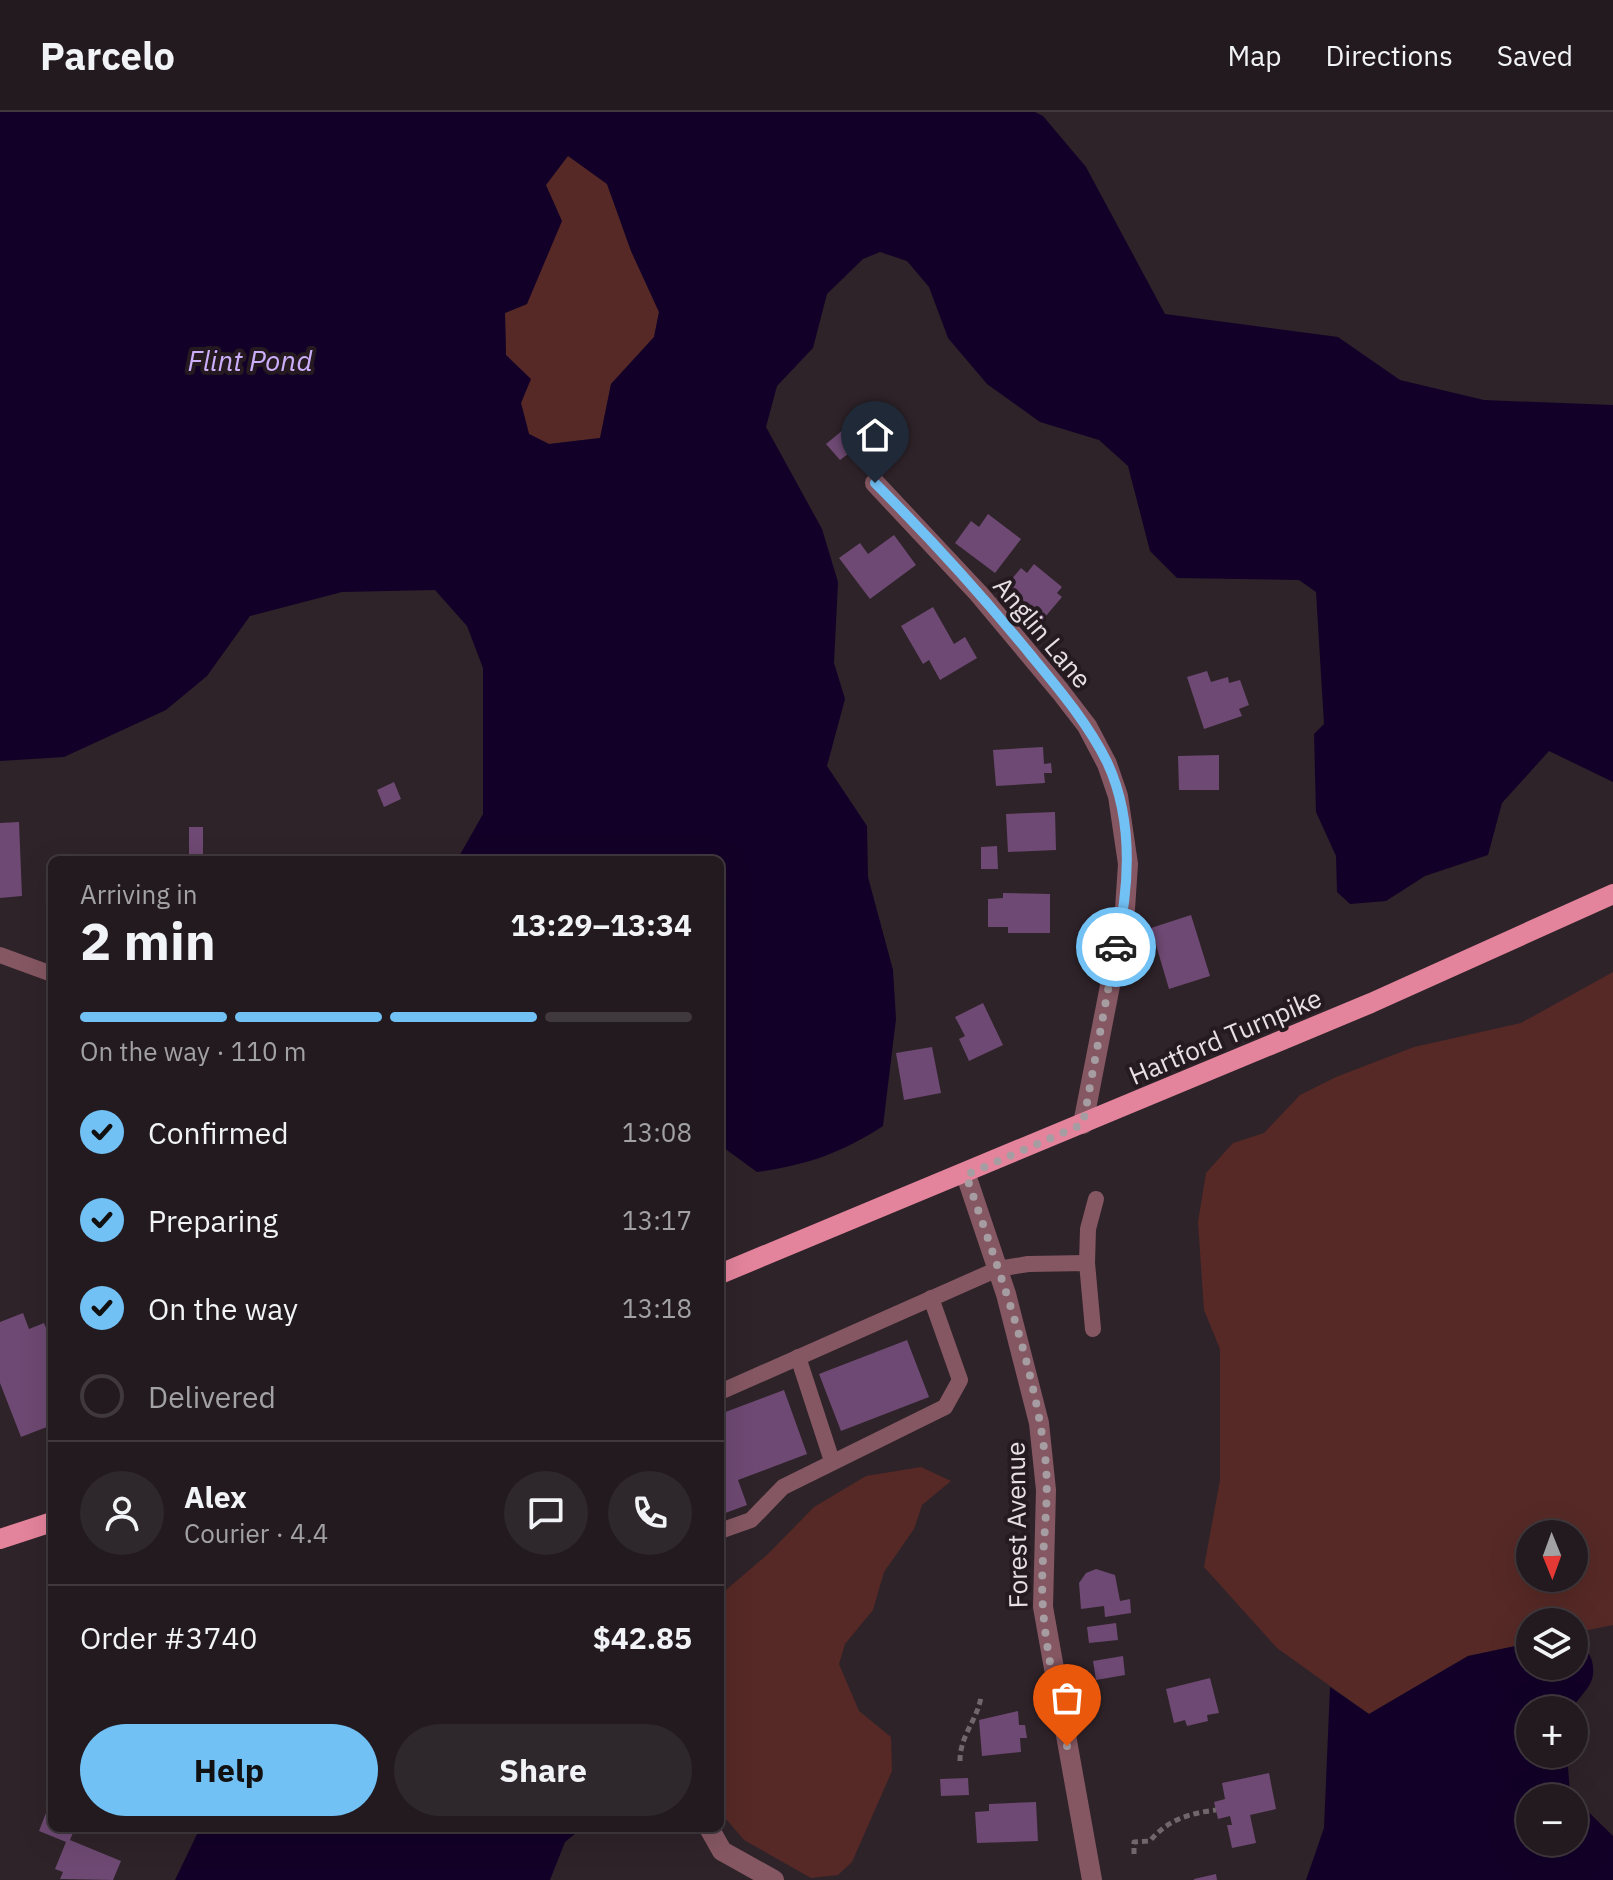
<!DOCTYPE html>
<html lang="en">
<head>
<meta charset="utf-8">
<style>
	body { margin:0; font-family:"IBM Plex Sans",sans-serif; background:#2e272c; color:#f1f3f6; height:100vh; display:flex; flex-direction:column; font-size:30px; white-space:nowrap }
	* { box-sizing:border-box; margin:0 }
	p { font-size:26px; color:#a2a1a4 }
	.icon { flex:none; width:44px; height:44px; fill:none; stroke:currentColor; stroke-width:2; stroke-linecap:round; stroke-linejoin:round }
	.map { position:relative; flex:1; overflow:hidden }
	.panel { position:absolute; left:48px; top:744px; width:676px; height:976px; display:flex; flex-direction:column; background:#221a1f; border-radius:12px; box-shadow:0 8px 32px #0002,0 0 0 2px #3f383d }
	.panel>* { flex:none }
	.needle { width:52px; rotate:179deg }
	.buttons { position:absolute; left:1516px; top:1408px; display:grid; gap:16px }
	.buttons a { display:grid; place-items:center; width:72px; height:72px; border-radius:50%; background:#221a1f; box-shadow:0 8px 32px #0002,0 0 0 2px #3f383d; font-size:40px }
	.pin { position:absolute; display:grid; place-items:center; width:68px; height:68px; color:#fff; margin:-82px -34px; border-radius:50% 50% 50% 0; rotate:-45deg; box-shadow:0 0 8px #0007 }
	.pin .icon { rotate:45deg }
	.courier { position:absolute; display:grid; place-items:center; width:80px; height:80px; margin:-40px; border:6px solid #72c1f5; border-radius:50%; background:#fff; color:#222; box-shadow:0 2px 10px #0007 }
	.overview em { font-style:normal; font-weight:800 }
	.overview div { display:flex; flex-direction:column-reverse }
	.overview { display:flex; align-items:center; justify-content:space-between; height:136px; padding:0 32px }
	h1 { font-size:52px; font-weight:800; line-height:60px }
	.bar { display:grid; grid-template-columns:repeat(4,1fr); gap:12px 8px; align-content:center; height:96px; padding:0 32px }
	.bar i { height:10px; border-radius:6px; background:#3f383d }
	.bar .active { background:#72c1f5 }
	.bar p { grid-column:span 4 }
	.line { display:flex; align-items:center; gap:20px; padding:0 32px; border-top:2px solid #3f383d }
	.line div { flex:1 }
	.round { display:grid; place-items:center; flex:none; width:84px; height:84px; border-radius:42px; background:#2e272c }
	ol { padding:0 32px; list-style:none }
	li { display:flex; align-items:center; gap:24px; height:88px }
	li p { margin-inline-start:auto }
	li .icon { padding:8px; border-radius:50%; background:#72c1f5; color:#111; stroke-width:4 }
	li:last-child { color:#a2a1a4 }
	li i { width:44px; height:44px; border:4px solid #3f383d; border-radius:50% }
	.button { display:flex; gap:16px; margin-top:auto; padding:16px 32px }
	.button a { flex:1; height:92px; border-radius:48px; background:#72c1f5; color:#111; font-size:32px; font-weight:800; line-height:92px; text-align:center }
	.button a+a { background:#2e272c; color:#f1f3f6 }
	header { display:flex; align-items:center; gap:48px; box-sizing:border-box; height:112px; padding:0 40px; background:#221a1f; border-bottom:2px solid #3f383d }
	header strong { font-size:38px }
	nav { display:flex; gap:44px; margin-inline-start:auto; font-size:28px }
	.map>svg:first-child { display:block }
</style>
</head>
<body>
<header>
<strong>Parcelo</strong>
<nav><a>Map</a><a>Directions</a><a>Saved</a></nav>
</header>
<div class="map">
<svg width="1613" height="1768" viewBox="0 0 1613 1768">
	<rect width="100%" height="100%" fill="#2e2329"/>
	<g fill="#562926" fill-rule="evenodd">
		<polygon points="568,43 607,72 631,139 659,200 654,225 611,272 600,326 549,332 529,322 521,291 530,267 506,243 505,201 527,192 546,73"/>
		<path d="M1613,860V1513L1574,1521V1510H1530V1531L1468,1544L1369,1602L1277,1536L1204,1455L1220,1368V1237L1204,1198L1198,1110L1206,1061L1233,1031L1264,1021L1300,983L1336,965L1414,935L1521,911ZM1530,1422H1574V1466H1530Z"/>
		<polygon points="921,1355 951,1369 922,1393 914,1417 884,1460 873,1498 845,1532 839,1552 859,1599 891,1625 892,1659 852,1750 838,1763 811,1766 744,1728 720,1700 720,1483 768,1442 814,1395 866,1364"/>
	</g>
	<g fill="#130028" fill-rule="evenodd">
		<path d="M0,0H1035L1043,4L1086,55L1165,202L1338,225L1400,268L1484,288L1613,293V670L1549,639L1502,691L1488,743L1425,764L1386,789L1350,792L1337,780L1336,744L1316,700L1314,622L1324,612L1316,480L1299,468L1177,466L1150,439L1128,354L1099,328L1040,310L987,272L948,226L929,175L907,149L880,140L863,147L827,182L813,236L777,274L766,315L822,417L838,470L834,551L845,587L827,654L867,714L868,765L893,858L896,907L883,1014C840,1042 806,1053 757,1060L720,1033V748H457L483,702V556L467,514L435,478L342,480L250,504L207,564L166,598L64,645L0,649ZM568,44L607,72L631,139L659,200L654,225L611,272L600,326L549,332L529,322L521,291L531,267L506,243L505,201L527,192L562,109L546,73Z"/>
		<path d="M1530,1531V1554H1574V1531C1591,1534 1598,1557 1590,1572C1585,1581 1576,1589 1571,1598H1530V1642H1567L1570,1682L1574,1686H1530V1730H1574V1686L1613,1724V1768H1306L1324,1716L1330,1575L1369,1602L1468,1544Z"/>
		<polygon points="200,1716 582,1716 565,1730 550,1768 175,1768"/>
	</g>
	<g fill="#6e4973">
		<polygon points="866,299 878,313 870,319 892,347 873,364 852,339 840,348 826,332"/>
		<polygon points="988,402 1021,427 995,461 955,431 971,409 979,415"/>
		<polygon points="894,423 916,453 870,487 839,446 860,431 868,442"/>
		<polygon points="1034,452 1062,475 1057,481 1062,485 1034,518 996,486 1021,456 1027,461"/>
		<polygon points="933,495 954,532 965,525 977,546 940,568 929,548 923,552 901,514"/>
		<polygon points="1207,559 1211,570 1228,565 1229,571 1240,568 1249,593 1239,597 1242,604 1204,617 1187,565"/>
		<polygon points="1043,635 1044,652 1051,651 1052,661 1044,661 1045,671 996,674 993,638"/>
		<polygon points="1219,643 1219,678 1179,678 1178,644"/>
		<polygon points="394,670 401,687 384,695 377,678"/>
		<polygon points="1055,700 1056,738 1008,740 1006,702"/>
		<polygon points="19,710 22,784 0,786 0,711"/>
		<rect x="189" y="715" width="14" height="33"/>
		<polygon points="997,734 998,757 981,757 981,735"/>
		<polygon points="1003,781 1050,782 1050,821 1008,821 1008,815 988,815 988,787 1003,786"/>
		<polygon points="1191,803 1210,864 1169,877 1151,816"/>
		<polygon points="983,891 1003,933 969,949 959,927 965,924 955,905"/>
		<polygon points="932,935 941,981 904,988 896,941"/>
		<polygon points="23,1201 29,1217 44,1211 52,1231 52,1313 21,1325 0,1271 0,1210"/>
		<polygon points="907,1228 929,1285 841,1319 819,1262"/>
		<polygon points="784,1278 807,1342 738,1368 747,1393 720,1403 720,1302"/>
		<polygon points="1096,1457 1115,1463 1120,1489 1130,1487 1131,1501 1105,1505 1104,1494 1081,1497 1079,1471 1086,1461"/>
		<polygon points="1116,1511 1118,1528 1089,1531 1087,1515"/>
		<polygon points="1123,1544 1125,1563 1096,1568 1093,1549"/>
		<polygon points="1210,1566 1219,1601 1207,1603 1208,1609 1187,1614 1185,1608 1174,1611 1166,1577"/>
		<polygon points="1018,1599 1019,1613 1025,1613 1027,1626 1020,1626 1021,1640 982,1644 979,1608"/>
		<polygon points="1269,1661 1276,1697 1250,1703 1256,1731 1232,1736 1227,1713 1232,1713 1230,1704 1218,1707 1214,1690 1225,1687 1222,1671"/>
		<polygon points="968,1666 969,1683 941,1684 940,1667"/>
		<polygon points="1036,1690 1038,1729 977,1731 975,1700 989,1699 989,1692"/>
		<polygon points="46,1701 52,1703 52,1716 75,1716 70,1728 121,1749 113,1768 60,1767 63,1760 55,1757 66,1730 39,1719"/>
		<polygon points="1216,1762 1217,1768 1194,1768 1194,1767"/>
	</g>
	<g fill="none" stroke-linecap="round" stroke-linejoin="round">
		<g stroke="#70666b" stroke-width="5" stroke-dasharray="6 4" stroke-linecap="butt">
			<path d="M960,1649C960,1623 977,1609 981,1585"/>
			<path d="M1134,1742V1730L1150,1729C1167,1708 1190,1701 1216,1698"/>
		</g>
		<g stroke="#855762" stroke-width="16">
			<polyline points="0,843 52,862"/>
			<polyline points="1087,1151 1088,1117 1096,1087"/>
			<polyline points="798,1245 832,1349"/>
			<polyline points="720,1280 998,1157 1028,1152 1087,1151 1093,1217"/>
			<polyline points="720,1419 751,1408 783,1375 945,1295 960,1268 931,1186"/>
		</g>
		<g stroke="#855762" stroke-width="20">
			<polyline points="875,371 979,482 1060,579 1087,614 1107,652 1118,684 1128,752 1125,797 1083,1012"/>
			<polyline points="966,1063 1006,1182 1039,1311 1046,1378 1043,1495 1092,1768"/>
			<polyline points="709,1716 722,1739 774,1768"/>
		</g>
		<g stroke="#e4849c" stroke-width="20">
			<polyline points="720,1162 1371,891 1613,782"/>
			<polyline points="0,1427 52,1410"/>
		</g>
	</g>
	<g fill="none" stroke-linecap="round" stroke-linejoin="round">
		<path stroke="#a69da2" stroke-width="8" stroke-dasharray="0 14.4" d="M1067,1634C1058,1588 1046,1542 1043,1496C1039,1445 1051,1394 1045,1344C1033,1247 997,1154 966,1063L1083,1012L1116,835"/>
		<path stroke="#72c1f5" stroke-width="10" d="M875,371C929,425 981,482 1030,542C1058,576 1087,610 1107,650C1134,708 1130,774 1116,835"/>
	</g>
	<g text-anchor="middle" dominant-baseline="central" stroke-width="8" stroke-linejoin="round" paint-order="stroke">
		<g font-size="26" fill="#e7dfe3" stroke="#241a20">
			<text transform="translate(1043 520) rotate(50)">Anglin Lane</text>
			<text transform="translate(1225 924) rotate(-23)">Hartford Turnpike</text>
			<text transform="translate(1016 1413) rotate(-91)">Forest Avenue</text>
		</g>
		<g font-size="28" font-style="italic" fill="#ccaefb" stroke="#241a20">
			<text x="250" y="248">Flint Pond</text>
		</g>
	</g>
</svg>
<div class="buttons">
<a><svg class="needle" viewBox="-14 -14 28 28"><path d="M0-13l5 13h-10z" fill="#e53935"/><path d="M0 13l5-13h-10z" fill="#a2a1a4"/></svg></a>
<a><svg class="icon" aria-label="layers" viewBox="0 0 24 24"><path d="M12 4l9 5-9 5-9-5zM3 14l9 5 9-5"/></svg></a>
<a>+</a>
<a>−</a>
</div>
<div class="pin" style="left:1067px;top:1634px;background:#ea580c"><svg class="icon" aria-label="bag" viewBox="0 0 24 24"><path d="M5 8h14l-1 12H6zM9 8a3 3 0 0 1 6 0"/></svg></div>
<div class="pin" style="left:875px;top:371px;background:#1f2937"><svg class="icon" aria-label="home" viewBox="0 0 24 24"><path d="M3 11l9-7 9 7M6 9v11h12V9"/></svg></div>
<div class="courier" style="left:1116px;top:835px"><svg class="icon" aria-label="car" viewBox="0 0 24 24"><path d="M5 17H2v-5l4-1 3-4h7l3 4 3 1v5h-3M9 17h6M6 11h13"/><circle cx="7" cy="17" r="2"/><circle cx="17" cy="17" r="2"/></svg></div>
<section class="panel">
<div class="overview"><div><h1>2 min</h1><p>Arriving in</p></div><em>13:29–13:34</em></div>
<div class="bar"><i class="active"></i><i class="active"></i><i class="active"></i><i></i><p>On the way · 110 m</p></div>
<ol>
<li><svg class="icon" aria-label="check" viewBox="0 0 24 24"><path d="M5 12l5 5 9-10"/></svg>Confirmed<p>13:08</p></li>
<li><svg class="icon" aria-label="check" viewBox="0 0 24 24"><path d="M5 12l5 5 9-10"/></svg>Preparing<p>13:17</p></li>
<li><svg class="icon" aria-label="check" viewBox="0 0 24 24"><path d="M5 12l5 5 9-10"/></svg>On the way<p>13:18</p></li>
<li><i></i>Delivered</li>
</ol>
<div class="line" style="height:144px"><a class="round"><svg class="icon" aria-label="person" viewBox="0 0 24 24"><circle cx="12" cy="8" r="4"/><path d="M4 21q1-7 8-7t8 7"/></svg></a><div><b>Alex</b><p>Courier · 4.4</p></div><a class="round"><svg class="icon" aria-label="chat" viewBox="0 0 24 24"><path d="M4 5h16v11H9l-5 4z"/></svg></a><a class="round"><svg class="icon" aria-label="phone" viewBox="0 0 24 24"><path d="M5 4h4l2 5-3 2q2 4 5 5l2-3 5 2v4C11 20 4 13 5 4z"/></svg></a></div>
<div class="line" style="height:104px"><div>Order #3740</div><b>$42.85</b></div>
<div class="button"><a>Help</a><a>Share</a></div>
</section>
</div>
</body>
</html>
